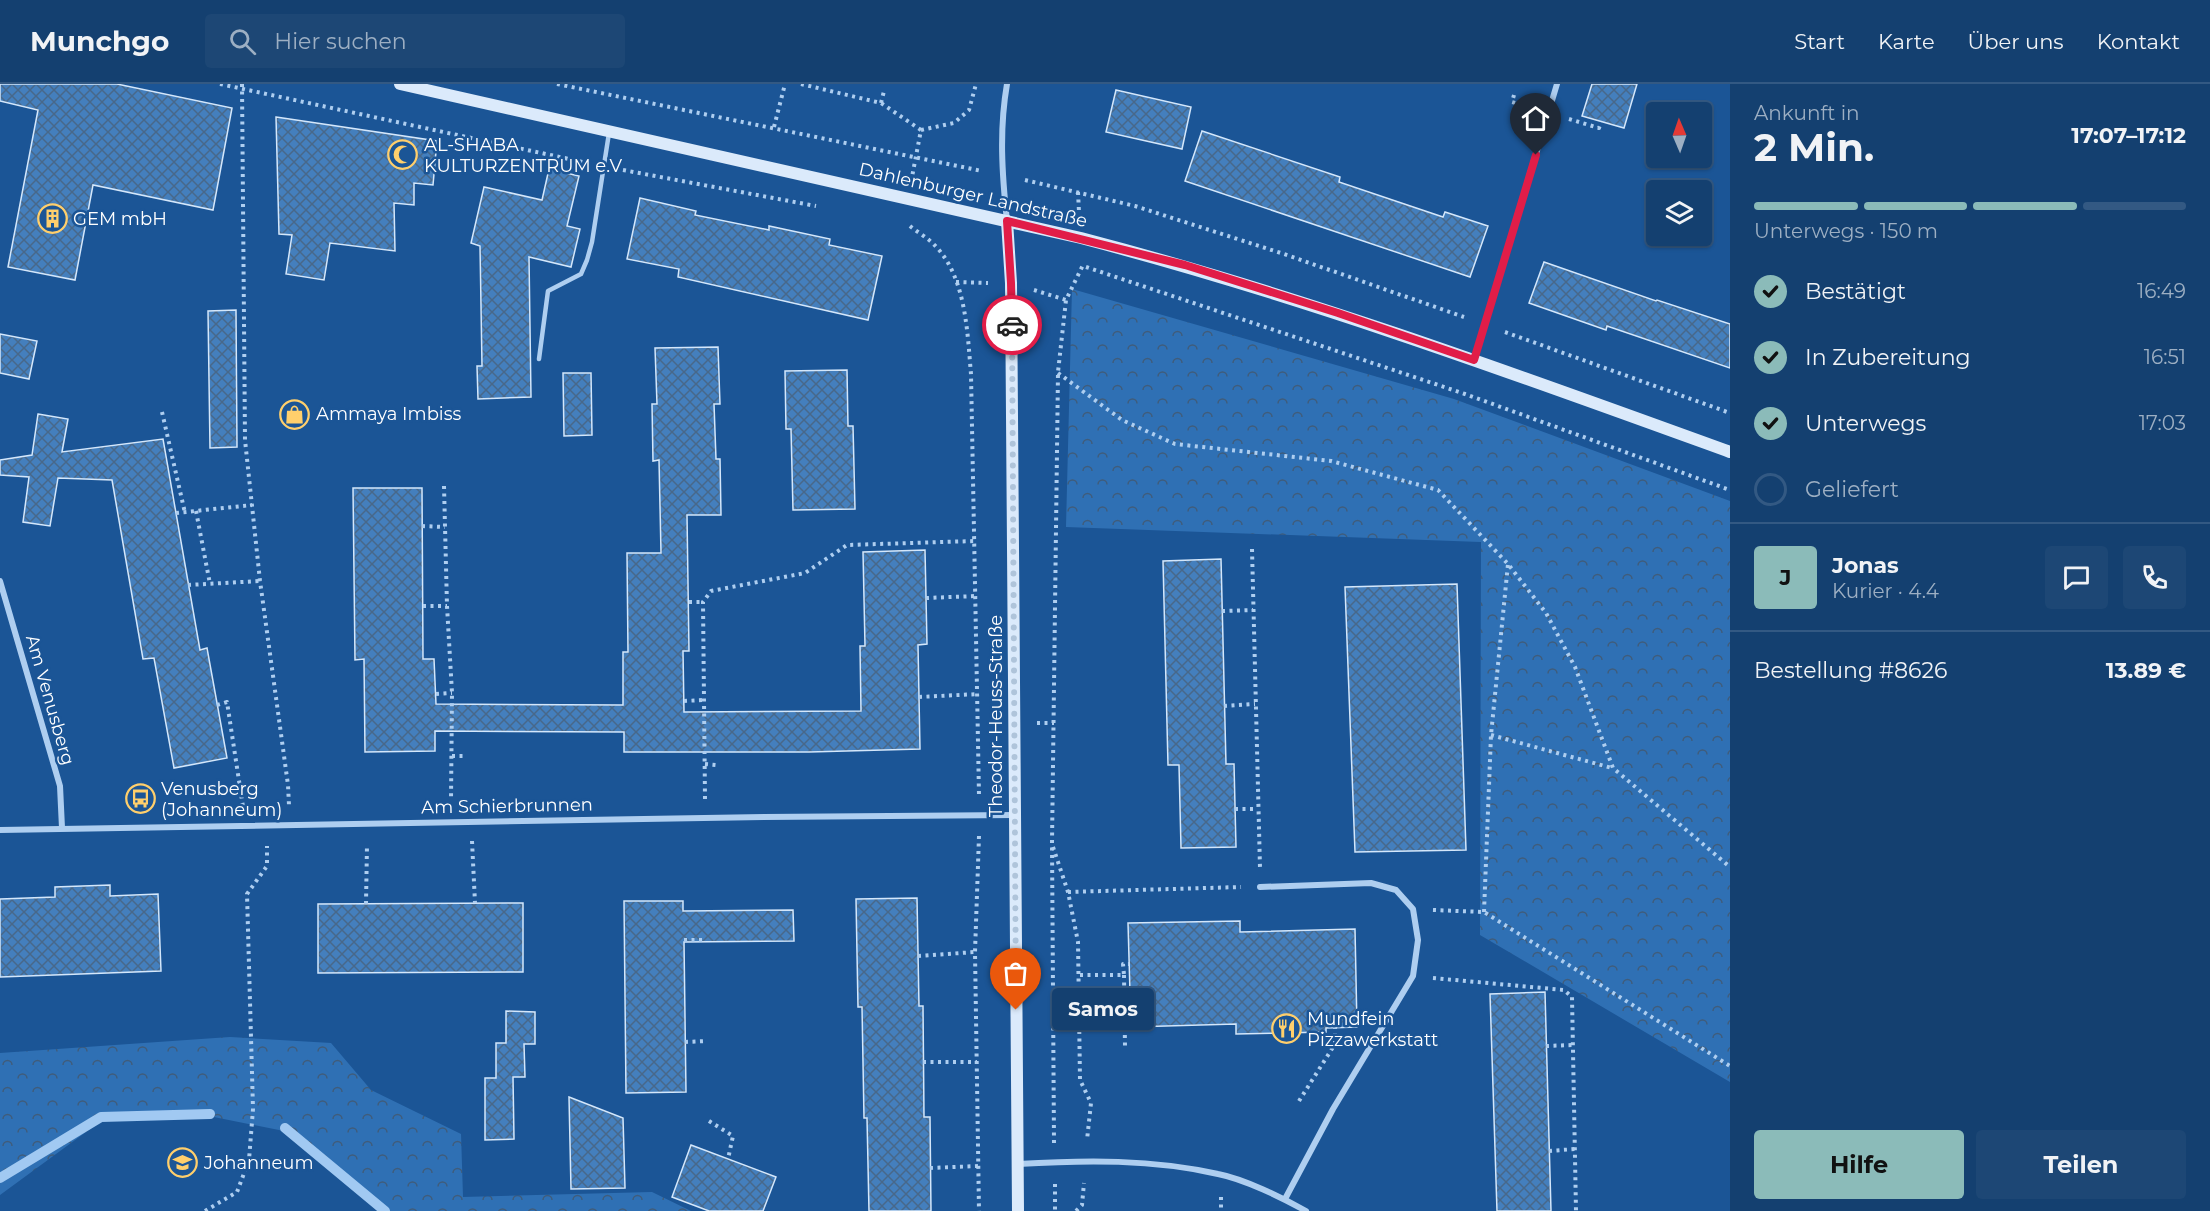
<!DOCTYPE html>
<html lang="de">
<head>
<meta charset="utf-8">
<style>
	body { margin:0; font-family:Montserrat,sans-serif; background:#1d4775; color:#f1f3f6; height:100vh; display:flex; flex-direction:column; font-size:22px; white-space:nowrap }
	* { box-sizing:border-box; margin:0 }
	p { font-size:20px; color:#9dafc3 }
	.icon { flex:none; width:33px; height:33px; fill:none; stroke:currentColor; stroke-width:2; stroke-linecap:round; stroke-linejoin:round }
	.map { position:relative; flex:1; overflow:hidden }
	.side { display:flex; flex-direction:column; background:#144070; width:480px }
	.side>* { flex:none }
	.needle { width:39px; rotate:358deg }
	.controls { position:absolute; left:1646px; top:18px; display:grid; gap:12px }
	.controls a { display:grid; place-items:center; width:66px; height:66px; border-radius:6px; background:#144070; box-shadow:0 2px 4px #0004,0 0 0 2px #335983; font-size:30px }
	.pin { position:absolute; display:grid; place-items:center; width:51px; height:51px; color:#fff; margin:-62px -26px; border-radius:50% 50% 50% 0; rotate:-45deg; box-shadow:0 0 6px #0007 }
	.pin .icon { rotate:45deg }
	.courier { position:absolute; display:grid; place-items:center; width:60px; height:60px; margin:-30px; border:4px solid #e11d48; border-radius:50%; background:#fff; color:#222; box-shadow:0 2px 8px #0007 }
	.bubble { position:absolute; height:42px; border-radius:6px; background:#144070; box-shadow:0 2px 4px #0004,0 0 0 2px #335983; font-size:20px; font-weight:700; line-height:42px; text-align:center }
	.head em { font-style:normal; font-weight:700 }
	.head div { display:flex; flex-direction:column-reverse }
	.head { display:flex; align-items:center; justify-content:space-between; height:102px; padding:0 24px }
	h1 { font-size:39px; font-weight:700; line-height:45px }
	.bar { display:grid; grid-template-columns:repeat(4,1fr); gap:9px 6px; align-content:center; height:72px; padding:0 24px }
	.bar i { height:8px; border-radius:4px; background:#335983 }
	.bar .active { background:#8bbbb9 }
	.bar p { grid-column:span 4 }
	.line { display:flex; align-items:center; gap:15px; padding:0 24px; border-top:2px solid #335983 }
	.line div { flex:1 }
	.round { display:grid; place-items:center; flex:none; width:63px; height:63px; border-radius:6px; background:#1d4775 }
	ol { padding:0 24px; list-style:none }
	li { display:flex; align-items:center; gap:18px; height:66px }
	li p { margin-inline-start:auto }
	li .icon { padding:6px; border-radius:50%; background:#8bbbb9; color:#111; stroke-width:4 }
	li:last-child { color:#9dafc3 }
	li i { width:33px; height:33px; border:3px solid #335983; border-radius:50% }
	.primary-button { display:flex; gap:12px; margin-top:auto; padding:12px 24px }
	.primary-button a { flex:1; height:69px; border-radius:6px; background:#8bbbb9; color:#111; font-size:24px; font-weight:700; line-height:69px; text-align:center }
	.primary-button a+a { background:#1d4775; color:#f1f3f6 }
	header { display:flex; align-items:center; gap:36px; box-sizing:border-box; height:84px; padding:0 30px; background:#144070; border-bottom:2px solid #335983 }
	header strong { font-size:28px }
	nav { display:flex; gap:33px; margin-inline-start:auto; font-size:21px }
	.search { width:420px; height:54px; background:#1d4775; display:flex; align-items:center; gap:15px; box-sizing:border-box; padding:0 21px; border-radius:6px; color:#9dafc3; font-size:22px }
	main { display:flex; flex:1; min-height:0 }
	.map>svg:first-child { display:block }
</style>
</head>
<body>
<header>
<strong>Munchgo</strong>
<div class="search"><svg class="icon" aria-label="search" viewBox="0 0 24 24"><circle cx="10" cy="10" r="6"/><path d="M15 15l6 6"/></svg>Hier suchen</div>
<nav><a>Start</a><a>Karte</a><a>Über uns</a><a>Kontakt</a></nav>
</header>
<main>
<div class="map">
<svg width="1730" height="1127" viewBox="0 0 1730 1127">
	<defs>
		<pattern id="forest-crowns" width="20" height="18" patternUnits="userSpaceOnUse" patternTransform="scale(1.5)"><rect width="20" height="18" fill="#2f70b4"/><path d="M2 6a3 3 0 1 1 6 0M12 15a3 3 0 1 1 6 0" fill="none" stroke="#3f5c7b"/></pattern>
		<pattern id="building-cross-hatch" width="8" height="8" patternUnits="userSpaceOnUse" patternTransform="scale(1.5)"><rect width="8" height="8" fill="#447fbd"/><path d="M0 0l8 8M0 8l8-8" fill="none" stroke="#48688a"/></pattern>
	</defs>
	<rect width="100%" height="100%" fill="#1b5596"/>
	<g fill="url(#forest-crowns)">
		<polygon points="1072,205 1454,315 1730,417 1730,998 1480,851 1481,458 1066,443"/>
		<polygon points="230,953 331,959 371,1006 461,1050 463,1113 652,1108 691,1127 379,1127 284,1047 209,1032 101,1037 0,1111 0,969"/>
	</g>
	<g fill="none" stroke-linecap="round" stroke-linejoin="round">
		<g stroke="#a1c9f2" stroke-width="10">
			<polyline points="285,1044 385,1127"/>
			<polyline points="0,1094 101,1033 210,1030"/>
		</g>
	</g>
	<g fill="url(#building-cross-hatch)" stroke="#d4e7fb" stroke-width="1.5">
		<polygon points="0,0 117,0 232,24 213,126 93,101 75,196 8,183 38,26 0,17"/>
		<polygon points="1592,0 1637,0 1624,44 1582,32"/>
		<polygon points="1116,6 1191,23 1182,65 1106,48"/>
		<polygon points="276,33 437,57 433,101 414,99 414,121 394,119 395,167 330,159 324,196 286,190 292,151 279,150"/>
		<polygon points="1202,47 1340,93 1339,98 1443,133 1445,128 1488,142 1470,193 1185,97"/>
		<polygon points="549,85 579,92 567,142 580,145 571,183 529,173 531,313 478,315 477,282 482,282 480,162 471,159 484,103 542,116"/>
		<polygon points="640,114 696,127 695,131 769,146 769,142 830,155 829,161 882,172 868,236 678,193 679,185 627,175"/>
		<polygon points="1544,178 1656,217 1657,216 1730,240 1730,284 1607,242 1606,246 1529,219"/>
		<polygon points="236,226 237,363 210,364 208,227"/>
		<polygon points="0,250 37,257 29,295 0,289"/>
		<polygon points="718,263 720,320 714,320 716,375 720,375 721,431 687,431 689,567 683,567 684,628 861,627 860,562 865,562 863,468 925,466 927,560 918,561 920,665 809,668 624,668 624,648 435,647 435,667 365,668 364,575 355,576 353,404 422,404 423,575 434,575 436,620 623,621 623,568 628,568 627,469 661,469 659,376 653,377 652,320 657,320 655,264"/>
		<polygon points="847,286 848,342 853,342 855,425 793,426 791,345 786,345 785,287"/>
		<polygon points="563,289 591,289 592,351 564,352"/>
		<polygon points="38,330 68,335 62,368 163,355 200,566 207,564 227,674 174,684 154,574 143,575 112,396 58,394 50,442 23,438 29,393 0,391 0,376 32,371"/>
		<polygon points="1221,475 1226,680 1234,680 1236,763 1181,764 1179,681 1168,681 1163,477"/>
		<polygon points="1457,500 1466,766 1355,768 1345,503"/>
		<polygon points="110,801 110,812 158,810 161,887 0,893 0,815 55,813 55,803"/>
		<polygon points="917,814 919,922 923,922 924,1033 930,1033 931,1127 869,1127 867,1034 864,1034 862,923 858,923 856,815"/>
		<polygon points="624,817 683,817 683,827 793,826 794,857 684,858 686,1008 626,1009"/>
		<polygon points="523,819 523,888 318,889 318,820"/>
		<polygon points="1240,837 1240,848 1355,845 1357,943 1326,944 1326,948 1236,950 1236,940 1131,943 1128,839"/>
		<polygon points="1545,908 1551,1127 1497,1127 1490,910"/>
		<polygon points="506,927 535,928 535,960 524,960 525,993 513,993 514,1055 485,1056 485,994 496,994 496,959 506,959"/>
		<polygon points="569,1013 623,1034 625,1104 571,1105"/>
		<polygon points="691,1061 776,1093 763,1127 709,1127 672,1113"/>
	</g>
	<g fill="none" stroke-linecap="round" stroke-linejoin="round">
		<g stroke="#aecef0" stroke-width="4" stroke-dasharray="3 4.5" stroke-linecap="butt">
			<polyline points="220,0 583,78"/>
			<polyline points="242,0 245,356 260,497 288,701 289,721"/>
			<polyline points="557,0 982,87"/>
			<polyline points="801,0 881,19 921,46 912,93"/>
			<polyline points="1514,11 1512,18 1530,23"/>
			<polyline points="881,19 884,7"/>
			<polyline points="1569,35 1599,44 1601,38"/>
			<polyline points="774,43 785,0"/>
			<polyline points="921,46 954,39 969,26 976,0"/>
			<polyline points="623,86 816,122"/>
			<polyline points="1025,96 1135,122 1284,170 1464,233"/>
			<polyline points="1078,108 1079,128"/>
			<path d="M910,142C916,147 923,151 929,156C966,187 967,245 971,290L979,711"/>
			<polyline points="1086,183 1465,310 1730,406"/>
			<polyline points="956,198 988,199"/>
			<polyline points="1034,206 1066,216"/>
			<polyline points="1505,248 1730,329"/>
			<polyline points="1058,289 1122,336 1175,360 1331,377 1438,406 1508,480 1546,529 1575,583 1613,684 1730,783"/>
			<polyline points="162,328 185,429"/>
			<polyline points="444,402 447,522 452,609 451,716"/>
			<polyline points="196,427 210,500"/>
			<polyline points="176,429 252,421"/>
			<polyline points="422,442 445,443"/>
			<polyline points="1252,465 1260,784"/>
			<polyline points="188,501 260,497"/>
			<polyline points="926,514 976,512"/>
			<polyline points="689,518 703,518"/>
			<polyline points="423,522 447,522"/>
			<polyline points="1222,527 1253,526"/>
			<polyline points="436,610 452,609"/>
			<polyline points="919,613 979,610"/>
			<polyline points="684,617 704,616"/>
			<polyline points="217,621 227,618 243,723"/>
			<polyline points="1224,622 1255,620"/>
			<polyline points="1037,639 1054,639"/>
			<polyline points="1491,651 1612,684"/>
			<polyline points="452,672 465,672"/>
			<polyline points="705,680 716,681"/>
			<polyline points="705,715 703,518 711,507 805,489 847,461 975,457"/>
			<polyline points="1235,725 1257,725"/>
			<polyline points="979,752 975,868 979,1127"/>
			<polyline points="472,757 475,819"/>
			<polyline points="1053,763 1068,808 1078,858 1080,996 1091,1019 1087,1056"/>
			<polyline points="1068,808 1241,803"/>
			<polyline points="366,820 367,761"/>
			<polyline points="1433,826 1484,828 1730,982"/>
			<polyline points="1484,828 1491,651 1508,480"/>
			<polyline points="684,856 705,856"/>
			<polyline points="918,872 975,868"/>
			<polyline points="1080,891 1124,891 1123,880 1129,880"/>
			<polyline points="1124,891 1125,962"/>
			<polyline points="1433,894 1564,906 1572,913 1576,1127"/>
			<polyline points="685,958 707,957"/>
			<polyline points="1546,962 1573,961"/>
			<polyline points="923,978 977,978"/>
			<polyline points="1299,1017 1335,960 1335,944"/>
			<polyline points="709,1037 733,1052 728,1075"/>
			<polyline points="1054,1059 1052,759 1058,288 1066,216 1083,181"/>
			<polyline points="1549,1067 1575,1065"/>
			<polyline points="930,1084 978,1082"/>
			<polyline points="1055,1100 1055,1127"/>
			<polyline points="1221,1113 1221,1127"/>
			<polyline points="205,1127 237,1108 249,1076 253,1025 247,810 267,782 267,762"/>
			<polyline points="1076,1127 1082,1121 1084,1099"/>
		</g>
		<polyline stroke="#aecef0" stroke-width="4.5" points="539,275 548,207 581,190 587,176 592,158 609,49"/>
		<g stroke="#aecef0" stroke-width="6">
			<path d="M1007,0C999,46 1002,90 1007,137"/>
			<polyline points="1474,276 1557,0"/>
			<polyline points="0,497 60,702 62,744"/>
			<polyline points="0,746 764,733 1015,731"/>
			<polyline points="1260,803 1371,799 1396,806 1413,825 1418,856 1413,892 1333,1025 1285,1115"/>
			<path d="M1018,1080C1085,1076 1152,1075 1218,1090C1244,1095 1283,1114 1306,1127"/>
		</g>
		<g stroke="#dbeafb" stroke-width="12">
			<path d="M400,0L1081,154C1303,212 1515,290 1730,368"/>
			<polyline points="1007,137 1011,199 1018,1127"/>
		</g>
	</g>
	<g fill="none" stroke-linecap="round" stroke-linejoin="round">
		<polyline stroke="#afc4da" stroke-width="6" stroke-dasharray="0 10.8" points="1012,241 1016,926"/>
		<polyline stroke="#e11d48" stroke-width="8" points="1012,241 1011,199 1007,137 1185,181 1338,229 1474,276 1536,71"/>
	</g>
	<defs>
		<symbol id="mosque-ring" viewBox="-11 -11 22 22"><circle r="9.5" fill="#1b5596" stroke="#ffcf6c" stroke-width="1.5"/><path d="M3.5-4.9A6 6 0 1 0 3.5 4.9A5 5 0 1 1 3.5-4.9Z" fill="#ffcf6c"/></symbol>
		<symbol id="building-ring" viewBox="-11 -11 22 22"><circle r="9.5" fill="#1b5596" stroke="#ffcf6c" stroke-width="1.5"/><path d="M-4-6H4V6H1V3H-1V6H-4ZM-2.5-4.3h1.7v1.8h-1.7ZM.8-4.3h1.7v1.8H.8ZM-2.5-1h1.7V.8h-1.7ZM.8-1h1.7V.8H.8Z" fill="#ffcf6c"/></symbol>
		<symbol id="shop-ring" viewBox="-11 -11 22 22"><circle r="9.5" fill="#1b5596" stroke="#ffcf6c" stroke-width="1.5"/><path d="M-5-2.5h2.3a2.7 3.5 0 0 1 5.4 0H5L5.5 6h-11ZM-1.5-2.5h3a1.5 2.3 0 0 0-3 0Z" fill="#ffcf6c"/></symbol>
		<symbol id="bus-ring" viewBox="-11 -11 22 22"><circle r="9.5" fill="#1b5596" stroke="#ffcf6c" stroke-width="1.5"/><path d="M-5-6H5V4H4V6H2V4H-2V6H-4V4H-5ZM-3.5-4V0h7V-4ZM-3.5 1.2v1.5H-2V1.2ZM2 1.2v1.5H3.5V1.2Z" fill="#ffcf6c"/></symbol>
		<symbol id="restaurant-ring" viewBox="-11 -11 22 22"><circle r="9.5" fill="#1b5596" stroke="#ffcf6c" stroke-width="1.5"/><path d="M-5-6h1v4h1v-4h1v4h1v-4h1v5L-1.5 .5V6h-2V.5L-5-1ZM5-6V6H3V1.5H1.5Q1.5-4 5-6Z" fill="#ffcf6c"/></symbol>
		<symbol id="school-ring" viewBox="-11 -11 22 22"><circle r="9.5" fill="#1b5596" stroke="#ffcf6c" stroke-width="1.5"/><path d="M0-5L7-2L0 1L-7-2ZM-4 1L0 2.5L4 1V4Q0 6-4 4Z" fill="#ffcf6c"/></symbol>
	</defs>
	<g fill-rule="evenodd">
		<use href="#mosque-ring" x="386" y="54" width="33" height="33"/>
		<use href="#building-ring" x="36" y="118" width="33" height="33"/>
		<use href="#shop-ring" x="278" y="314" width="33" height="33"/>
		<use href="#bus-ring" x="124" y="698" width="33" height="33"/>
		<use href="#restaurant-ring" x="1270" y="928" width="33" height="33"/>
		<use href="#school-ring" x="166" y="1062" width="33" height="33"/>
	</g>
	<g text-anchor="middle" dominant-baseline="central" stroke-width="5" stroke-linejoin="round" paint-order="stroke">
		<g font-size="18" fill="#fff" stroke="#1b5596" text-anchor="start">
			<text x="424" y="61">AL-SHABA<tspan x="424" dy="21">KULTURZENTRUM e.V</tspan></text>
			<text x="73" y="135">GEM mbH</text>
			<text x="316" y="330">Ammaya Imbiss</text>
			<text x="161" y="705">Venusberg<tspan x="161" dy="21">(Johanneum)</tspan></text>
			<text x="1307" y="935">Mundfein<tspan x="1307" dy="21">Pizzawerkstatt</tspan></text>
			<text x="204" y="1079">Johanneum</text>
		</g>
		<g font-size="18" fill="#fff" stroke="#1b5596">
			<text transform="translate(973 111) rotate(13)">Dahlenburger Landstraße</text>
			<text transform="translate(50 616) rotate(74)">Am Venusberg</text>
			<text transform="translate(996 632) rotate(-90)">Theodor-Heuss-Straße</text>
			<text transform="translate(507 722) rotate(-1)">Am Schierbrunnen</text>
		</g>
	</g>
</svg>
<div class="controls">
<a><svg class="needle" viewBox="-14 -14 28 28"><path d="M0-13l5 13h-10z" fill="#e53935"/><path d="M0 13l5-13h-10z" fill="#9dafc3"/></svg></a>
<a><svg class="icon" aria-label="layers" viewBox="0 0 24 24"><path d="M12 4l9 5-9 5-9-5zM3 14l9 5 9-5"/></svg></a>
</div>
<div class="pin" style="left:1016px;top:926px;background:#ea580c"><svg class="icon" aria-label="bag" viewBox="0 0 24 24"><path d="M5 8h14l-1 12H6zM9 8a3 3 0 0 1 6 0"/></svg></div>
<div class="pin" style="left:1536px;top:71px;background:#1f2937"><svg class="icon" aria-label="home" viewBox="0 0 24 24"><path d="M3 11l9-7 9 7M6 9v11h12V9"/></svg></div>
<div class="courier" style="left:1012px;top:241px"><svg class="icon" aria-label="car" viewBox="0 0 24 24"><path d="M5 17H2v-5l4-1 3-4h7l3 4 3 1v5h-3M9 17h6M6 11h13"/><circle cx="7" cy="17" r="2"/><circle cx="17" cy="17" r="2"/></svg></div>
<div class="bubble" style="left:1052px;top:904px;width:102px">Samos</div>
</div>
<section class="side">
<div class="head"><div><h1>2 Min.</h1><p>Ankunft in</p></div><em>17:07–17:12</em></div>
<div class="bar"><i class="active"></i><i class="active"></i><i class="active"></i><i></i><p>Unterwegs · 150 m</p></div>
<ol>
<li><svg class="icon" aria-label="check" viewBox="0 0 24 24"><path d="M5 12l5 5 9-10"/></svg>Bestätigt<p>16:49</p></li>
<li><svg class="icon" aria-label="check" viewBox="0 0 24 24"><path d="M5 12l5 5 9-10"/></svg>In Zubereitung<p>16:51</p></li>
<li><svg class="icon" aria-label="check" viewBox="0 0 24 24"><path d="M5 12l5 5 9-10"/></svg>Unterwegs<p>17:03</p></li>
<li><i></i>Geliefert</li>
</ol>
<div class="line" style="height:108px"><b class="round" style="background:#8bbbb9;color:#111">J</b><div><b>Jonas</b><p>Kurier · 4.4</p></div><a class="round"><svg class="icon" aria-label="chat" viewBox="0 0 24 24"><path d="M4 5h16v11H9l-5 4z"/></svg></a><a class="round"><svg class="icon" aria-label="phone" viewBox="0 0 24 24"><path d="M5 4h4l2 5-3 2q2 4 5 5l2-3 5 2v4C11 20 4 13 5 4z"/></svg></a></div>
<div class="line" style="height:78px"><div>Bestellung #8626</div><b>13.89 €</b></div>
<div class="primary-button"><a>Hilfe</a><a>Teilen</a></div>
</section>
</main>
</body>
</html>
